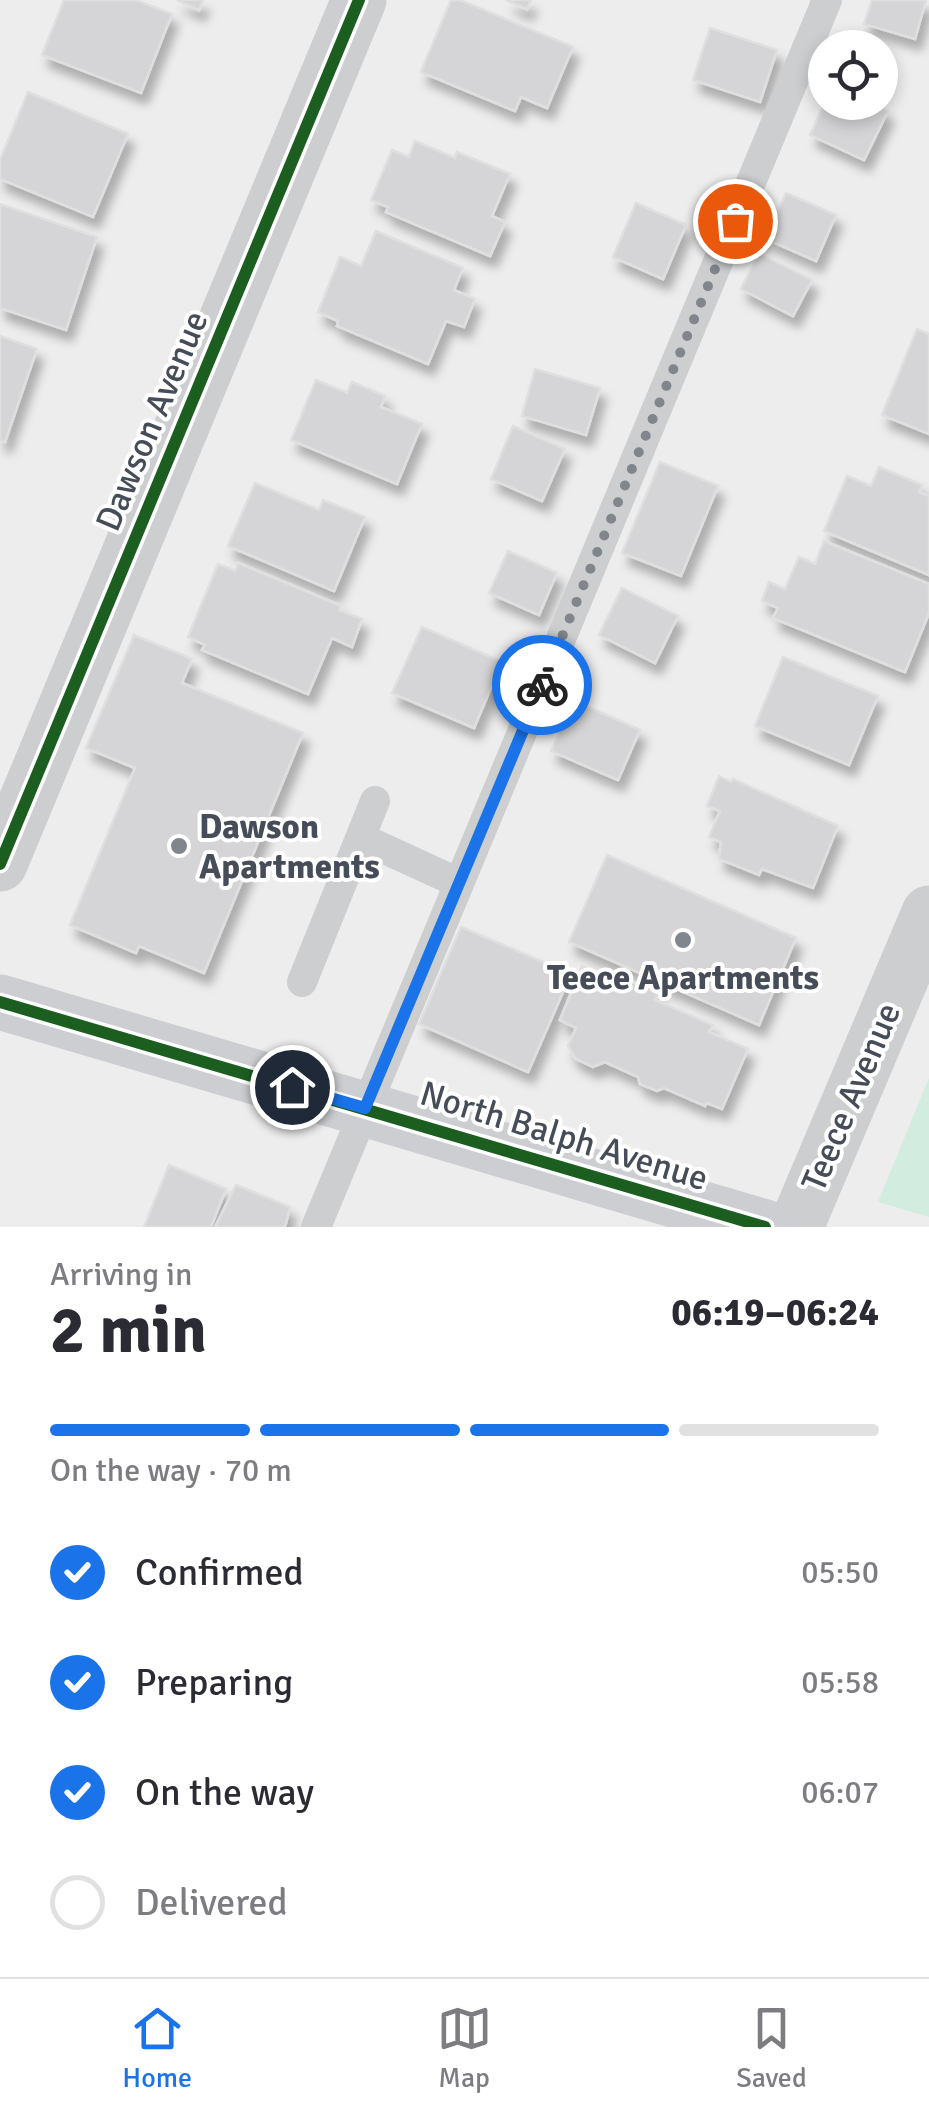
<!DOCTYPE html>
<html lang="en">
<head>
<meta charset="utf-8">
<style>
	body { margin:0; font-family:Signika,sans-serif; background:#f2f2f3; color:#2b2b33; height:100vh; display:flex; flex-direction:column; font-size:38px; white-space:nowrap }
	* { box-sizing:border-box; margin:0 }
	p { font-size:32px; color:#7c7c81 }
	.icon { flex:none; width:55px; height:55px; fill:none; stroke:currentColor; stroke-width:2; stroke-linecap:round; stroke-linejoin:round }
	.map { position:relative; height:1227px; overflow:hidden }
	.side { display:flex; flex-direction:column; background:#fff; flex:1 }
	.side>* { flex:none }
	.fabs { position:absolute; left:808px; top:30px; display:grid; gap:20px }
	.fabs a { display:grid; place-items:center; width:90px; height:90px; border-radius:50%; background:#fff; box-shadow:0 5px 15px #0003; font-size:50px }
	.pin { position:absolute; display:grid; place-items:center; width:85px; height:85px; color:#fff; margin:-42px; border:5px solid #fff; border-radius:50%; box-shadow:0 2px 10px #0007 }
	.courier { position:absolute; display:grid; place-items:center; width:100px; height:100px; margin:-50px; border:8px solid #1a73e8; border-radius:50%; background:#fff; color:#222; box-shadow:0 2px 12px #0007 }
	.summary em { font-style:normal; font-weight:700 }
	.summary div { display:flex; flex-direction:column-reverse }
	.summary { display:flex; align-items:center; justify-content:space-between; height:170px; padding:0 50px }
	h1 { font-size:65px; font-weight:700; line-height:75px }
	.bar { display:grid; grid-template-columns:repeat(4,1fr); gap:15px 10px; align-content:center; height:120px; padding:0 50px }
	.bar i { height:12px; border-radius:8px; background:#e1e1e2 }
	.bar .current { background:#1a73e8 }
	.bar p { grid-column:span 4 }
	ol { padding:0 50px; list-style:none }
	li { display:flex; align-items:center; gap:30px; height:110px }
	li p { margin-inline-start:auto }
	li .icon { padding:10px; border-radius:50%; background:#1a73e8; color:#fff; stroke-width:4 }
	li:last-child { color:#7c7c81 }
	li i { width:55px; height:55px; border:5px solid #e1e1e2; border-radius:50% }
	.dock { display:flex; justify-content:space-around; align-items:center; height:140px; border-top:2px solid #e1e1e2; background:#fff; font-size:28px; color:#7c7c81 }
	.dock a { display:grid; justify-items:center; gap:5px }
	.dock .current { color:#1a73e8 }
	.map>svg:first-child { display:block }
</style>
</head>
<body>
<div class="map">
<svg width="929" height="1227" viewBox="0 0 929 1227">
	<defs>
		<filter id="shadow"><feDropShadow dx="6" dy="11" stdDeviation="5" flood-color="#0004"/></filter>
	</defs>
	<rect width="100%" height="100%" fill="#eeeded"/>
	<polygon fill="#d2ecdf" points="929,1078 929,1217 878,1202"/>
	<g fill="#d5d5d7" stroke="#dfdfe0" stroke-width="2.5" filter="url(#shadow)">
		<polygon points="64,0 136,0 172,14 141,93 42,55"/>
		<polygon points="177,0 203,0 199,10"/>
		<polygon points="451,0 460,0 573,47 547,108 521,97 515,111 421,72"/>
		<polygon points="506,0 531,0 527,9"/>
		<polygon points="872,0 926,0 915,39 864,24"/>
		<polygon points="710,28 777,50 760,102 693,80"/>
		<polygon points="28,92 128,134 93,217 0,179 0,160"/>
		<polygon points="825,102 871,102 888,111 864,160 810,135"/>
		<polygon points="415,141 455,158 457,152 510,174 492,216 505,222 490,256 386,212 388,207 371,200 392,150 409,157"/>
		<polygon points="786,193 836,215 816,261 766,239"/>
		<polygon points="636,203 686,225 663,279 613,257"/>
		<polygon points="0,204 97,237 66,330 0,308"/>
		<polygon points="376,231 463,268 454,290 475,299 464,327 446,321 428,364 337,326 338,321 318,312 340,257 361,266"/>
		<polygon points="759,253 812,280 793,316 741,289"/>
		<polygon points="917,329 929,334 929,434 882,415"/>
		<polygon points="0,336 37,349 5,442 0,440"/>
		<polygon points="535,369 600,388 586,435 522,416"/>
		<polygon points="316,380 347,393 352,382 385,396 381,407 422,424 397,484 291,440"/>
		<polygon points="513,426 565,449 542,501 491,479"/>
		<polygon points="660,462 718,486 681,576 622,553"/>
		<polygon points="879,467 922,485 919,492 929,496 929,575 824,531 847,476 871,486"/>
		<polygon points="255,483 319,510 323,500 365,517 334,591 228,546"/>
		<polygon points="824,541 929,584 929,613 905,672 773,618 778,608 762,601 769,582 785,589 799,557 815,564"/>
		<polygon points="508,551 557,573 539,615 489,593"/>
		<polygon points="238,563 341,606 339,610 362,619 352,647 332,638 308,694 202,650 205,645 188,637 218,564 235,571"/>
		<polygon points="622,588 678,616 655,663 599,635"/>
		<polygon points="422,627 502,662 474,728 392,693"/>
		<polygon points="134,635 192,659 182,683 303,733 204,973 139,946 136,953 70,925 135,768 86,748"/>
		<polygon points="783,657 878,696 849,765 755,726"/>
		<polygon points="573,700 640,730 618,780 551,751"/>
		<polygon points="719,776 731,782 733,779 838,826 813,888 762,869 759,875 719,859 721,842 709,837 720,811 707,806"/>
		<polygon points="607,855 796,938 759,1025 569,942"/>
		<polygon points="461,927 571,974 528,1072 419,1024"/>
		<polygon points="582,966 607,977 610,972 658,993 655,1000 713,1025 709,1032 748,1049 722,1109 707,1103 705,1106 664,1088 657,1091 640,1084 638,1077 605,1062 593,1067 576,1059 568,1046 576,1028 560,1020"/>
		<polygon points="169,1165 226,1189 211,1227 144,1227"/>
		<polygon points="236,1185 290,1207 285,1227 215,1227"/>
	</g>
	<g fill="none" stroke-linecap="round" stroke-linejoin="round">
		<g stroke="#ccced0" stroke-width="30">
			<polyline points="361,838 459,883"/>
			<polyline points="302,982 375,801"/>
			<polyline points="316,1227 827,0"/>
		</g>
		<g stroke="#ccced0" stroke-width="55">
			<polyline points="0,864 359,0"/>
			<polyline points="796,1227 929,913"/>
		</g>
		<polyline stroke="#ccced1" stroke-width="55" points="0,1002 765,1227"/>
		<defs>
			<g id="cycleway">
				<polyline points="0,864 359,0"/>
				<polyline points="0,1002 765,1227"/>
			</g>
		</defs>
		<use href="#cycleway" stroke="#fff" stroke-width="19"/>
		<use href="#cycleway" stroke="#1b5e20" stroke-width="12"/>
	</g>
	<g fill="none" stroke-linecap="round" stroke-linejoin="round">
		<polyline stroke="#81858c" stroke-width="10" stroke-dasharray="0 18" points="542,685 735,221"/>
		<polyline stroke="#1a73e8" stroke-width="12" points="292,1087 365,1108 542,685"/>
	</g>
	<g fill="#81858c" stroke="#fff" stroke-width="4">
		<circle cx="179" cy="846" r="10"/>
		<circle cx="683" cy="940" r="10"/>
	</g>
	<g text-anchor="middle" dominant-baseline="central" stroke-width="8" stroke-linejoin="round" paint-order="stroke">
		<g font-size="35" fill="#464d58" stroke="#fff">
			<text transform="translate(152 421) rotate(-67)">Dawson Avenue</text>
			<text transform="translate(851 1097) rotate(-67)">Teece Avenue</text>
			<text transform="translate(564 1136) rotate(17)">North Balph Avenue</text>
		</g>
		<g font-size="35" font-weight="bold" fill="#464d58" stroke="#fff" text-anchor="start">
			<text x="199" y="826">Dawson<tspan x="199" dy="40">Apartments</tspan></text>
			<text x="683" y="977" text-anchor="middle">Teece Apartments</text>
		</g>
	</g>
</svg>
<div class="fabs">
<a><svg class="icon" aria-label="locate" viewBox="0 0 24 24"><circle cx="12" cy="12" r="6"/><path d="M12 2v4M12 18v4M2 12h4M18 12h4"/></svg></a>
</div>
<div class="pin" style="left:735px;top:221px;background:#ea580c"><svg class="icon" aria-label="bag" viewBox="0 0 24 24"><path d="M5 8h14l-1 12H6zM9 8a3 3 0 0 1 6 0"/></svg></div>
<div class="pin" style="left:292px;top:1087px;background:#1f2937"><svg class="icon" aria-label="home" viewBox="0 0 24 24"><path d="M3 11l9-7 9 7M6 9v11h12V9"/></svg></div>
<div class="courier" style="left:542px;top:685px"><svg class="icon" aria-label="bike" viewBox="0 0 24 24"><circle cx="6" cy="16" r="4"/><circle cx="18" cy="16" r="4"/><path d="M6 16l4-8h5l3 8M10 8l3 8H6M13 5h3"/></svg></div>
</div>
<section class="side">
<div class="summary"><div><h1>2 min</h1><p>Arriving in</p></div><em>06:19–06:24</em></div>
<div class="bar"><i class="current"></i><i class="current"></i><i class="current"></i><i></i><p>On the way · 70 m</p></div>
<ol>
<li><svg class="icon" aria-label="check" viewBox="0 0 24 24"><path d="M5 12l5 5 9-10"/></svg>Confirmed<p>05:50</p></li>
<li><svg class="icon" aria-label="check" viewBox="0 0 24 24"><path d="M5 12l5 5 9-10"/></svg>Preparing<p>05:58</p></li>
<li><svg class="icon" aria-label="check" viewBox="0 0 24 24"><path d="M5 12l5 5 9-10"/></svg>On the way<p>06:07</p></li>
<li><i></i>Delivered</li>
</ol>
</section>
<nav class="dock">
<a class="current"><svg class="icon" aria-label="home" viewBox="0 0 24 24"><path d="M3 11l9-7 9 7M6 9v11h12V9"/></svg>Home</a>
<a><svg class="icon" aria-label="map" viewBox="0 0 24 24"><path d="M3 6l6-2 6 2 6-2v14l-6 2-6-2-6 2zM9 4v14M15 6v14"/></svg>Map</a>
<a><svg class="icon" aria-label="saved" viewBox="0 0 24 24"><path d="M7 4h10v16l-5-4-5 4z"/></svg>Saved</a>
</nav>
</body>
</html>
